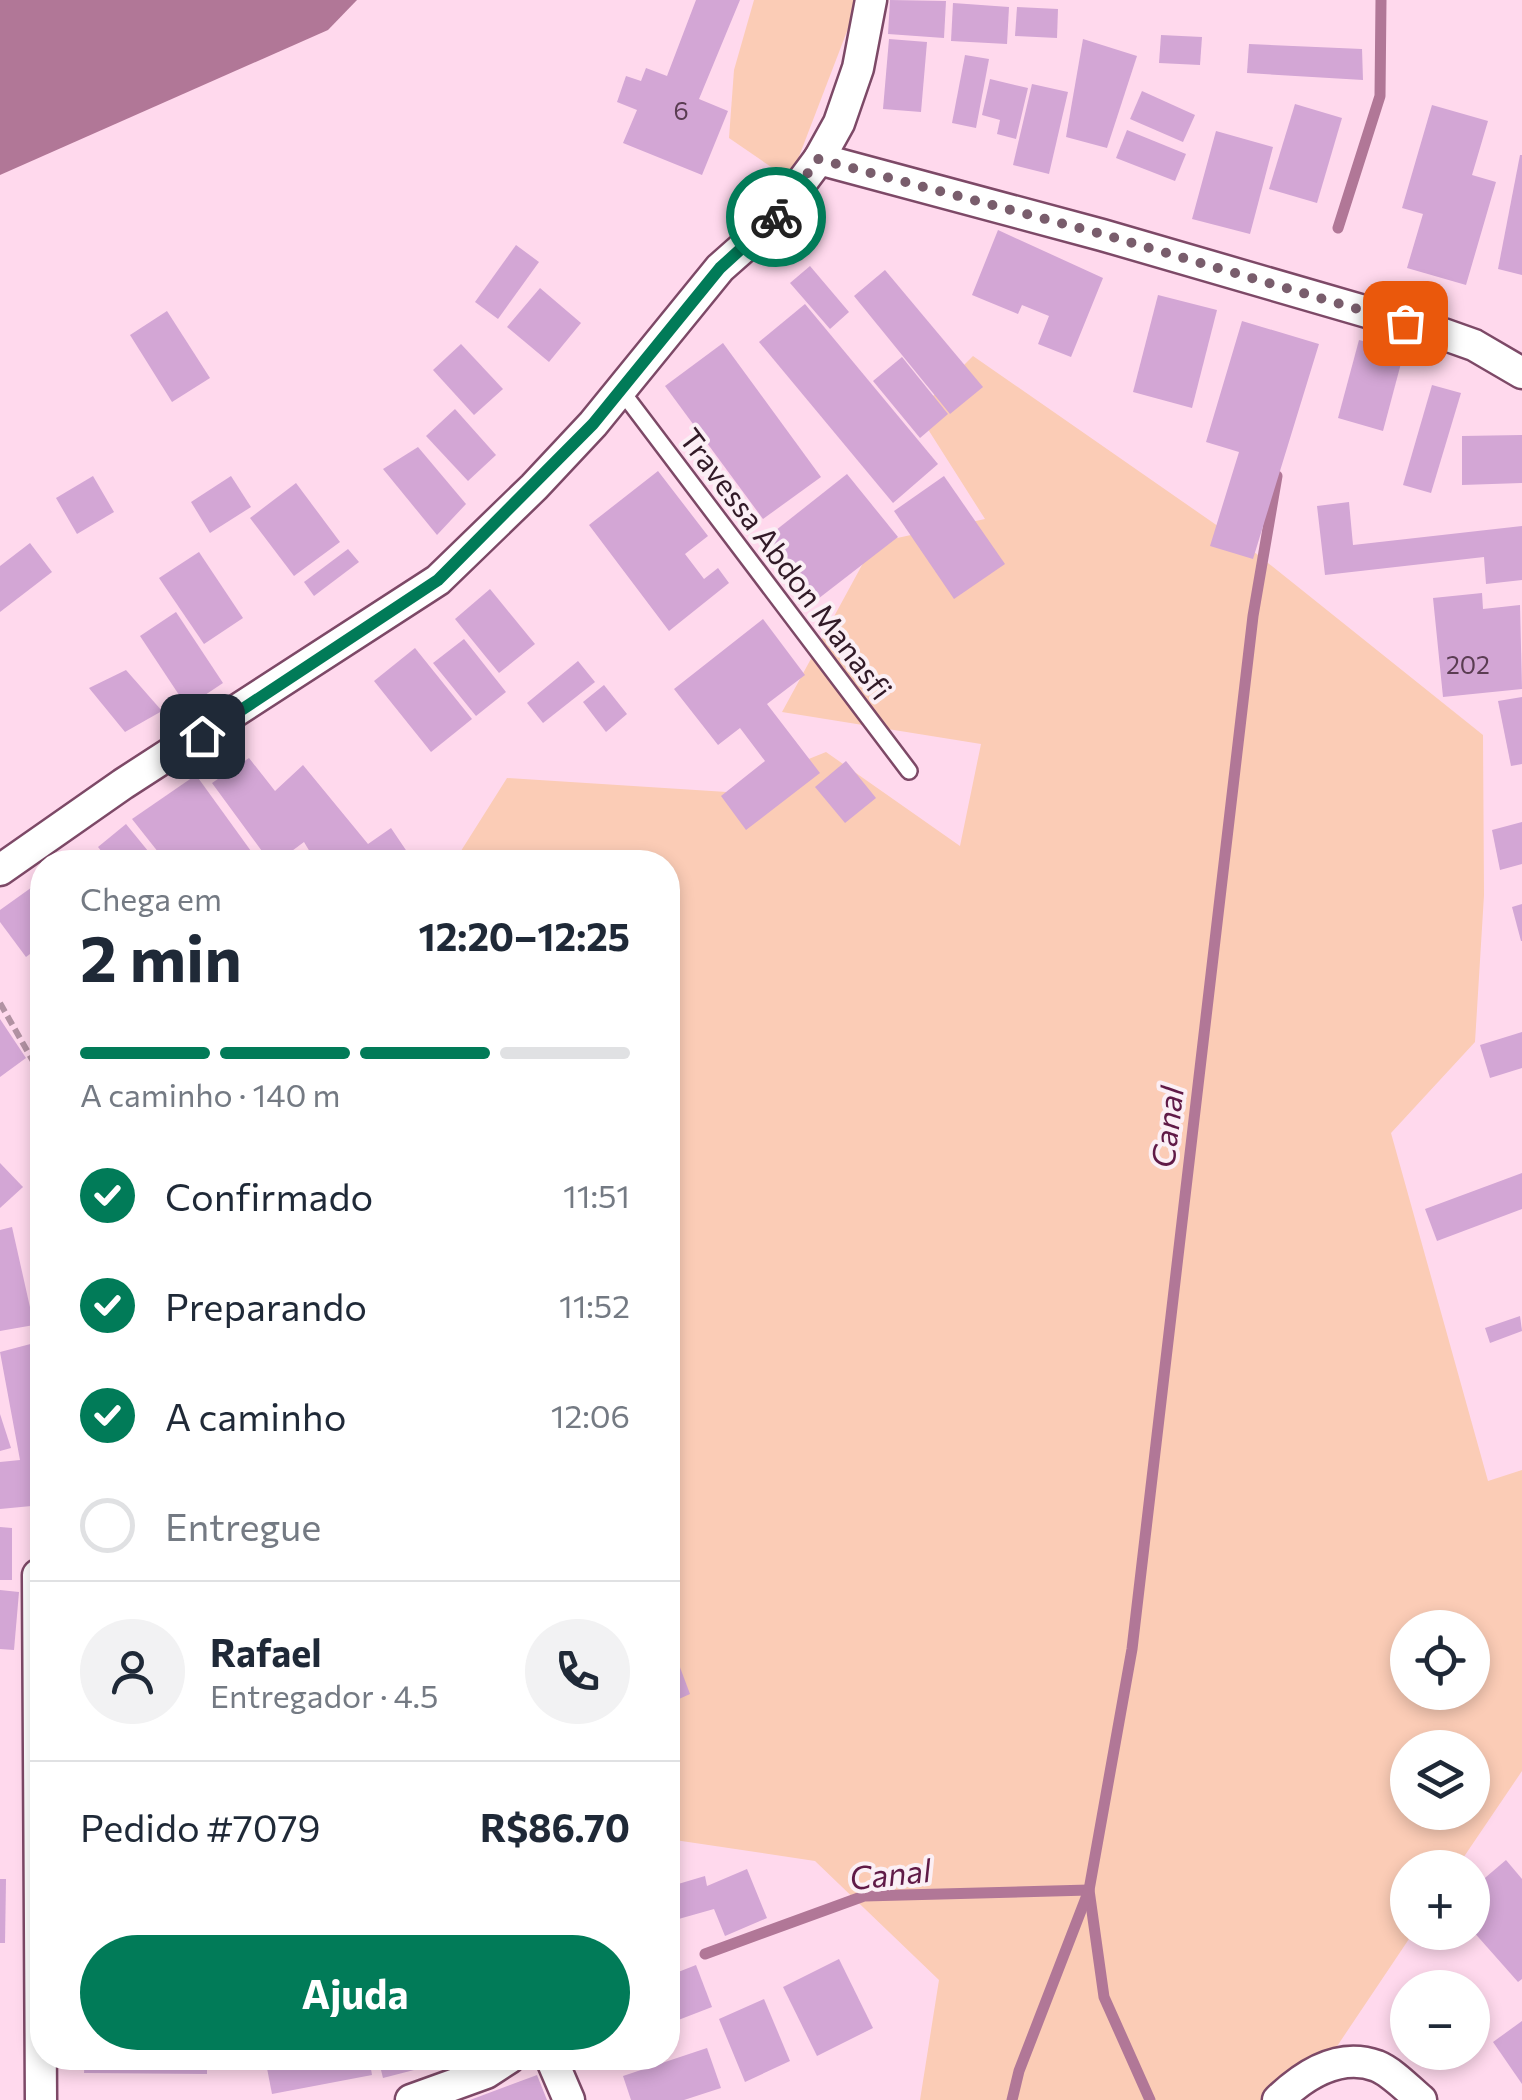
<!DOCTYPE html>
<html lang="pt">
<head>
<meta charset="utf-8">
<style>
	body { margin:0; font-family:Commissioner,sans-serif; background:#f2f2f3; color:#1f2937; height:100vh; display:flex; flex-direction:column; font-size:38px; white-space:nowrap }
	* { box-sizing:border-box; margin:0 }
	p { font-size:32px; color:#747a83 }
	.icon { flex:none; width:55px; height:55px; fill:none; stroke:currentColor; stroke-width:2; stroke-linecap:round; stroke-linejoin:round }
	.map { position:relative; flex:1; overflow:hidden }
	.details { position:absolute; left:30px; top:850px; width:650px; height:1220px; display:flex; flex-direction:column; background:#fff; border-radius:40px; box-shadow:0 5px 15px #0003 }
	.details>* { flex:none }
	.tools { position:absolute; left:1390px; top:1610px; display:grid; gap:20px }
	.tools a { display:grid; place-items:center; width:100px; height:100px; border-radius:50%; background:#fff; box-shadow:0 5px 15px #0003; font-size:50px }
	.pin { position:absolute; display:grid; place-items:center; width:85px; height:85px; color:#fff; margin:-42px; border-radius:20px; box-shadow:0 5px 15px #0006 }
	.courier { position:absolute; display:grid; place-items:center; width:100px; height:100px; margin:-50px; border:8px solid #017b58; border-radius:50%; background:#fff; color:#222; box-shadow:0 2px 12px #0007 }
	.headline em { font-style:normal; font-weight:700 }
	.headline div { display:flex; flex-direction:column-reverse }
	.headline { display:flex; align-items:center; justify-content:space-between; height:170px; padding:0 50px }
	h1 { font-size:65px; font-weight:700; line-height:75px }
	.bar { display:grid; grid-template-columns:repeat(4,1fr); gap:15px 10px; align-content:center; height:120px; padding:0 50px }
	.bar i { height:12px; border-radius:8px; background:#e0e1e3 }
	.bar .selected { background:#017b58 }
	.bar p { grid-column:span 4 }
	.line { display:flex; align-items:center; gap:25px; padding:0 50px; border-top:2px solid #e0e1e3 }
	.line div { flex:1 }
	.round { display:grid; place-items:center; flex:none; width:105px; height:105px; border-radius:52px; background:#f2f2f3 }
	ol { padding:0 50px; list-style:none }
	li { display:flex; align-items:center; gap:30px; height:110px }
	li p { margin-inline-start:auto }
	li .icon { padding:10px; border-radius:50%; background:#017b58; color:#fff; stroke-width:4 }
	li:last-child { color:#747a83 }
	li i { width:55px; height:55px; border:5px solid #e0e1e3; border-radius:50% }
	.cta { display:flex; gap:20px; margin-top:auto; padding:20px 50px }
	.cta a { flex:1; height:115px; border-radius:60px; background:#017b58; color:#fff; font-size:40px; font-weight:700; line-height:115px; text-align:center }
	.map>svg:first-child { display:block }
</style>
</head>
<body>
<div class="map">
<svg width="1522" height="2100" viewBox="0 0 1522 2100">
	<rect width="100%" height="100%" fill="#ffd9ed"/>
	<g fill="#fbccb6" fill-rule="evenodd">
		<polygon points="754,0 859,0 790,180 729,138 734,70"/>
		<path d="M973,356L1248,547L1483,735L1484,895L1475,1042L1391,1133L1488,1481L1522,1470V1771L1457,1867L1408,1868V1932L1413,1933L1301,2100H920L939,1980L815,1861L668,1839V862H454L507,778L727,792L826,752L960,846L981,744L782,712L874,543L985,519L917,412ZM1408,1628H1472V1692H1408ZM1408,1748H1472V1812H1408Z"/>
	</g>
	<polygon fill="#b17797" points="0,0 357,0 328,30 0,175"/>
	<g fill="none" stroke-linecap="round" stroke-linejoin="round">
		<g stroke="#b17797" stroke-width="11">
			<polyline points="1338,228 1380,96 1381,0"/>
			<polyline points="705,1954 864,1896 1089,1890 1104,1997 1150,2100"/>
			<polyline points="1012,2100 1019,2071 1089,1890 1132,1649 1253,616 1277,476"/>
		</g>
	</g>
	<g fill="#d3a6d5">
		<polygon points="696,0 740,0 699,99 728,111 702,175 623,143 637,110 617,102 626,76 641,81 646,68 667,76"/>
		<polygon points="890,0 946,1 944,38 888,34"/>
		<polygon points="953,3 1009,7 1007,44 951,41"/>
		<polygon points="1017,7 1058,9 1057,38 1015,36"/>
		<polygon points="1161,35 1202,37 1200,65 1159,63"/>
		<polygon points="889,39 927,42 921,112 883,109"/>
		<polygon points="1083,39 1137,56 1107,148 1066,137"/>
		<polygon points="1249,44 1362,49 1363,80 1247,73"/>
		<polygon points="965,55 989,59 976,128 952,123"/>
		<polygon points="990,79 1028,88 1016,139 997,134 1000,120 982,115"/>
		<polygon points="1032,84 1068,92 1049,174 1013,165"/>
		<polygon points="1142,91 1195,115 1183,142 1130,119"/>
		<polygon points="1295,104 1342,118 1317,203 1269,189"/>
		<polygon points="1432,105 1488,121 1472,175 1496,182 1466,285 1407,268 1423,214 1402,208"/>
		<polygon points="1127,130 1186,154 1175,181 1116,158"/>
		<polygon points="1216,131 1273,147 1250,234 1192,219"/>
		<polygon points="1520,155 1522,155 1522,275 1498,269"/>
		<polygon points="998,230 1103,278 1071,357 1038,344 1049,316 1022,305 1018,314 972,295"/>
		<polygon points="516,245 539,262 498,319 475,302"/>
		<polygon points="810,266 849,312 830,329 790,283"/>
		<polygon points="885,270 983,387 950,414 854,296"/>
		<polygon points="540,288 581,323 549,362 507,327"/>
		<polygon points="1158,295 1217,310 1192,408 1133,392"/>
		<polygon points="805,304 938,464 893,503 759,342"/>
		<polygon points="167,311 210,378 172,402 130,335"/>
		<polygon points="1242,321 1319,344 1253,559 1210,546 1239,452 1206,442"/>
		<polygon points="1359,340 1404,352 1383,431 1338,418"/>
		<polygon points="723,343 821,477 763,519 665,386"/>
		<polygon points="461,344 503,389 474,415 433,370"/>
		<polygon points="902,357 948,414 920,438 873,381"/>
		<polygon points="1432,385 1461,393 1431,493 1403,485"/>
		<polygon points="455,409 496,455 468,481 426,436"/>
		<polygon points="1522,435 1522,483 1462,485 1462,436"/>
		<polygon points="418,447 466,504 437,535 383,469"/>
		<polygon points="658,471 708,536 685,554 704,579 718,568 729,583 669,631 589,525"/>
		<polygon points="847,474 898,537 814,602 766,538"/>
		<polygon points="93,476 114,512 77,534 56,498"/>
		<polygon points="231,476 251,507 210,533 191,502"/>
		<polygon points="944,476 1005,564 954,599 894,511"/>
		<polygon points="296,483 340,542 294,576 250,518"/>
		<polygon points="1349,502 1353,545 1522,526 1522,580 1486,584 1484,557 1325,575 1317,506"/>
		<polygon points="30,543 52,572 0,612 0,566"/>
		<polygon points="348,549 359,562 314,596 304,582"/>
		<polygon points="199,552 243,618 204,644 159,578"/>
		<polygon points="490,589 535,644 499,673 455,619"/>
		<polygon points="1482,593 1483,609 1520,605 1522,689 1443,697 1433,598"/>
		<polygon points="176,612 223,683 187,707 140,636"/>
		<polygon points="763,619 805,675 767,704 820,773 746,830 721,796 765,761 740,728 718,745 674,689"/>
		<polygon points="464,639 506,692 476,716 433,663"/>
		<polygon points="415,648 472,719 431,752 374,681"/>
		<polygon points="578,661 595,682 543,723 527,703"/>
		<polygon points="126,670 162,711 125,732 89,688"/>
		<polygon points="604,685 627,714 606,732 583,702"/>
		<polygon points="1522,697 1522,764 1511,766 1498,701"/>
		<polygon points="249,758 275,791 303,765 368,844 391,828 414,862 382,862 378,855 366,862 316,862 304,842 277,862 270,862 212,783"/>
		<polygon points="846,761 876,798 845,823 815,787"/>
		<polygon points="196,775 256,858 252,862 166,862 132,819"/>
		<polygon points="1522,822 1522,864 1500,870 1492,830"/>
		<polygon points="126,824 157,862 110,862 98,847"/>
		<polygon points="42,880 42,945 26,957 0,922 0,910"/>
		<polygon points="1522,904 1522,941 1521,941 1512,907"/>
		<polygon points="42,959 42,978 32,966"/>
		<polygon points="0,1019 26,1058 0,1077"/>
		<polygon points="1522,1032 1522,1068 1490,1078 1480,1045"/>
		<polygon points="0,1163 23,1187 0,1208"/>
		<polygon points="1522,1173 1522,1209 1437,1241 1425,1209"/>
		<polygon points="12,1227 34,1325 0,1331 0,1230"/>
		<polygon points="1520,1316 1522,1331 1490,1343 1485,1328"/>
		<polygon points="42,1341 42,1505 0,1509 0,1462 20,1460 0,1352"/>
		<polygon points="0,1414 11,1448 0,1451"/>
		<polygon points="0,1527 12,1528 12,1580 0,1580"/>
		<polygon points="0,1590 19,1592 14,1650 0,1649"/>
		<polygon points="675,1654 690,1694 668,1704 668,1657"/>
		<polygon points="1506,1860 1522,1879 1522,1979 1518,1982 1472,1930 1472,1889"/>
		<polygon points="747,1869 767,1918 725,1936 714,1909 668,1922 668,1887 705,1876 707,1886"/>
		<polygon points="0,1879 6,1879 5,1943 0,1943"/>
		<polygon points="839,1959 873,2028 817,2056 783,1987"/>
		<polygon points="696,1965 712,2007 668,2024 668,1976"/>
		<polygon points="764,1999 790,2061 745,2082 719,2019"/>
		<polygon points="1522,2021 1522,2084 1493,2042"/>
		<polygon points="707,2048 721,2088 684,2100 631,2100 623,2076"/>
		<polygon points="85,2058 207,2058 207,2074 84,2073"/>
		<polygon points="265,2058 369,2058 372,2075 272,2094"/>
		<polygon points="378,2058 443,2058 445,2062 383,2078"/>
		<polygon points="537,2075 547,2100 470,2100"/>
	</g>
	<g fill="none" stroke-linecap="round" stroke-linejoin="round">
		<defs>
			<polyline id="lane" points="620,389 909,771"/>
			<g id="street">
				<polyline points="819,159 1102,235 1443,334 1474,345 1522,373"/>
				<polyline points="0,870 123,784 438,580 534,487 593,424 720,268 772,222 819,159 839,123 858,68 871,0"/>
				<polyline points="38,1575 41,2100"/>
				<polyline points="551,2058 569,2100"/>
				<polyline points="411,2100 486,2073 509,2058"/>
				<path d="M1278,2100C1304,2075 1339,2052 1377,2066C1392,2072 1409,2090 1421,2100"/>
			</g>
		</defs>
		<use href="#lane" stroke="#7d4967" stroke-width="20"/>
		<use href="#street" stroke="#7d4967" stroke-width="35"/>
		<polyline stroke="#b292a3" stroke-width="6" stroke-dasharray="10 5" stroke-linecap="butt" points="0,1003 42,1077"/>
		<use href="#lane" stroke="#fff" stroke-width="15"/>
		<use href="#street" stroke="#fff" stroke-width="30"/>
	</g>
	<g fill="none" stroke-linecap="round" stroke-linejoin="round">
		<polyline stroke="#795d6c" stroke-width="10" stroke-dasharray="0 18" points="776,217 818,159 1102,234 1405,323"/>
		<polyline stroke="#017b58" stroke-width="12" points="202,736 438,580 593,424 720,268 776,217"/>
	</g>
	<g text-anchor="middle" dominant-baseline="central" stroke-width="8" stroke-linejoin="round" paint-order="stroke">
		<g font-size="25" fill="#5a3d52">
			<text x="681" y="110">6</text>
			<text x="1468" y="664">202</text>
		</g>
		<g font-size="30" fill="#311a27" stroke="#fbeff5">
			<text transform="translate(787 563) rotate(53)">Travessa Abdon Manasfi</text>
		</g>
		<g font-size="32" font-style="italic" fill="#601a47" stroke="#fbeff5">
			<text transform="translate(1166 1127) rotate(-83)">Canal</text>
			<text transform="translate(890 1873) rotate(-6)">Canal</text>
		</g>
	</g>
</svg>
<div class="tools">
<a><svg class="icon" aria-label="locate" viewBox="0 0 24 24"><circle cx="12" cy="12" r="6"/><path d="M12 2v4M12 18v4M2 12h4M18 12h4"/></svg></a>
<a><svg class="icon" aria-label="layers" viewBox="0 0 24 24"><path d="M12 4l9 5-9 5-9-5zM3 14l9 5 9-5"/></svg></a>
<a>+</a>
<a>−</a>
</div>
<div class="pin" style="left:1405px;top:323px;background:#ea580c"><svg class="icon" aria-label="bag" viewBox="0 0 24 24"><path d="M5 8h14l-1 12H6zM9 8a3 3 0 0 1 6 0"/></svg></div>
<div class="pin" style="left:202px;top:736px;background:#1f2937"><svg class="icon" aria-label="home" viewBox="0 0 24 24"><path d="M3 11l9-7 9 7M6 9v11h12V9"/></svg></div>
<div class="courier" style="left:776px;top:217px"><svg class="icon" aria-label="bike" viewBox="0 0 24 24"><circle cx="6" cy="16" r="4"/><circle cx="18" cy="16" r="4"/><path d="M6 16l4-8h5l3 8M10 8l3 8H6M13 5h3"/></svg></div>
<section class="details">
<div class="headline"><div><h1>2 min</h1><p>Chega em</p></div><em>12:20–12:25</em></div>
<div class="bar"><i class="selected"></i><i class="selected"></i><i class="selected"></i><i></i><p>A caminho · 140 m</p></div>
<ol>
<li><svg class="icon" aria-label="check" viewBox="0 0 24 24"><path d="M5 12l5 5 9-10"/></svg>Confirmado<p>11:51</p></li>
<li><svg class="icon" aria-label="check" viewBox="0 0 24 24"><path d="M5 12l5 5 9-10"/></svg>Preparando<p>11:52</p></li>
<li><svg class="icon" aria-label="check" viewBox="0 0 24 24"><path d="M5 12l5 5 9-10"/></svg>A caminho<p>12:06</p></li>
<li><i></i>Entregue</li>
</ol>
<div class="line" style="height:180px"><a class="round"><svg class="icon" aria-label="person" viewBox="0 0 24 24"><circle cx="12" cy="8" r="4"/><path d="M4 21q1-7 8-7t8 7"/></svg></a><div><b>Rafael</b><p>Entregador · 4.5</p></div><a class="round"><svg class="icon" aria-label="phone" viewBox="0 0 24 24"><path d="M5 4h4l2 5-3 2q2 4 5 5l2-3 5 2v4C11 20 4 13 5 4z"/></svg></a></div>
<div class="line" style="height:130px"><div>Pedido #7079</div><b>R$86.70</b></div>
<div class="cta"><a>Ajuda</a></div>
</section>
</div>
</body>
</html>
